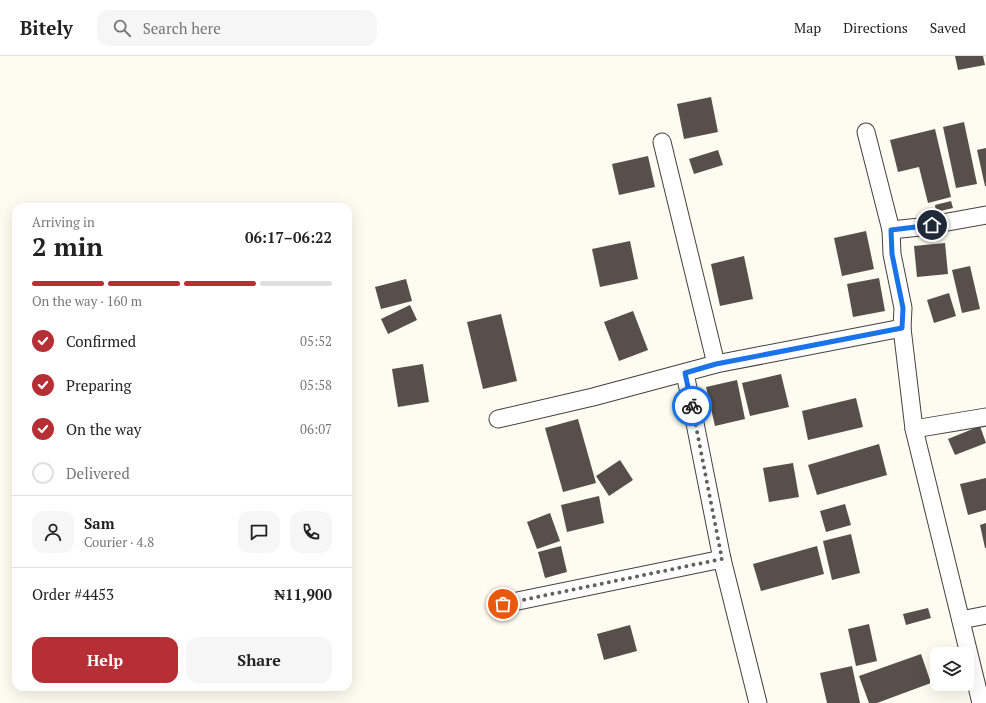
<!DOCTYPE html>
<html lang="en">
<head>
<meta charset="utf-8">
<style>
	body { margin:0; font-family:"PT Serif",serif; background:#f6f6f6; color:#222; height:100vh; display:flex; flex-direction:column; font-size:15px; white-space:nowrap }
	* { box-sizing:border-box; margin:0 }
	p { font-size:13px; color:#767676 }
	.icon { flex:none; width:22px; height:22px; fill:none; stroke:currentColor; stroke-width:2; stroke-linecap:round; stroke-linejoin:round }
	.map { position:relative; flex:1; overflow:hidden }
	.drawer { position:absolute; left:12px; top:147px; width:340px; height:488px; display:flex; flex-direction:column; background:#fff; border-radius:12px; box-shadow:0 4px 16px #0002 }
	.drawer>* { flex:none }
	.fabs { position:absolute; left:930px; top:591px; display:grid; gap:8px }
	.fabs a { display:grid; place-items:center; width:44px; height:44px; border-radius:8px; background:#fff; box-shadow:0 4px 16px #0002; font-size:20px }
	.pin { position:absolute; display:grid; place-items:center; width:34px; height:34px; color:#fff; margin:-17px; border:2px solid #fff; border-radius:50%; box-shadow:0 1px 4px #0007 }
	.courier { position:absolute; display:grid; place-items:center; width:40px; height:40px; margin:-20px; border:3px solid #1a73e8; border-radius:50%; background:#fff; color:#222; box-shadow:0 1px 5px #0007 }
	.headline em { font-style:normal; font-weight:800 }
	.headline div { display:flex; flex-direction:column-reverse }
	.headline { display:flex; align-items:center; justify-content:space-between; height:68px; padding:0 20px }
	h1 { font-size:26px; font-weight:800; line-height:30px }
	.bar { display:grid; grid-template-columns:repeat(4,1fr); gap:6px 4px; align-content:center; height:48px; padding:0 20px }
	.bar i { height:5px; border-radius:3px; background:#e0e0e0 }
	.bar .selected { background:#b52f35 }
	.bar p { grid-column:span 4 }
	.line { display:flex; align-items:center; gap:10px; padding:0 20px; border-top:1px solid #e0e0e0 }
	.line div { flex:1 }
	.round { display:grid; place-items:center; flex:none; width:42px; height:42px; border-radius:12px; background:#f6f6f6 }
	ol { padding:0 20px; list-style:none }
	li { display:flex; align-items:center; gap:12px; height:44px }
	li p { margin-inline-start:auto }
	li .icon { padding:4px; border-radius:50%; background:#b52f35; color:#fff; stroke-width:4 }
	li:last-child { color:#767676 }
	li i { width:22px; height:22px; border:2px solid #e0e0e0; border-radius:50% }
	.action { display:flex; gap:8px; margin-top:auto; padding:8px 20px }
	.action a { flex:1; height:46px; border-radius:12px; background:#b52f35; color:#fff; font-size:16px; font-weight:800; line-height:46px; text-align:center }
	.action a+a { background:#f6f6f6; color:#222 }
	header { display:flex; align-items:center; gap:24px; box-sizing:border-box; height:56px; padding:0 20px; background:#fff; border-bottom:1px solid #e0e0e0 }
	header strong { font-size:19px }
	nav { display:flex; gap:22px; margin-inline-start:auto; font-size:14px }
	.search { width:280px; height:36px; background:#f6f6f6; display:flex; align-items:center; gap:10px; box-sizing:border-box; padding:0 14px; border-radius:12px; color:#767676; font-size:15px }
	.map>svg:first-child { display:block }
</style>
</head>
<body>
<header>
<strong>Bitely</strong>
<div class="search"><svg class="icon" aria-label="search" viewBox="0 0 24 24"><circle cx="10" cy="10" r="6"/><path d="M15 15l6 6"/></svg>Search here</div>
<nav><a>Map</a><a>Directions</a><a>Saved</a></nav>
</header>
<div class="map">
<svg width="986" height="647" viewBox="0 0 986 647">
	<rect width="100%" height="100%" fill="#fefbf0"/>
	<g fill="#564f4b">
		<polygon points="955,0 983,0 985,9 958,14"/>
		<polygon points="711,41 718,76 684,83 677,48"/>
		<polygon points="964,66 977,128 956,132 943,71"/>
		<polygon points="935,73 951,141 928,147 919,111 898,116 890,84"/>
		<polygon points="986,92 986,130 985,130 977,94"/>
		<polygon points="718,94 723,109 694,118 689,103"/>
		<polygon points="648,100 655,131 619,139 612,108"/>
		<polygon points="951,145 953,152 936,156 935,149"/>
		<polygon points="866,175 874,213 842,220 834,182"/>
		<polygon points="630,185 638,223 600,231 592,193"/>
		<polygon points="945,187 948,218 917,221 914,190"/>
		<polygon points="744,200 753,243 720,250 711,208"/>
		<polygon points="970,210 980,253 962,257 952,214"/>
		<polygon points="879,222 885,255 853,261 847,228"/>
		<polygon points="406,223 412,245 381,253 375,231"/>
		<polygon points="949,237 956,260 934,267 927,244"/>
		<polygon points="410,249 417,264 388,278 381,263"/>
		<polygon points="633,255 648,294 619,305 604,266"/>
		<polygon points="501,258 517,325 483,333 467,266"/>
		<polygon points="423,308 429,346 398,351 392,313"/>
		<polygon points="781,318 789,351 750,360 742,327"/>
		<polygon points="737,324 745,363 715,370 706,331"/>
		<polygon points="856,342 863,371 808,384 802,355"/>
		<polygon points="578,363 596,427 563,436 545,372"/>
		<polygon points="980,370 986,387 955,399 948,383"/>
		<polygon points="879,388 887,419 817,439 808,409"/>
		<polygon points="620,404 633,424 609,440 596,420"/>
		<polygon points="793,407 799,441 769,446 763,412"/>
		<polygon points="986,422 986,454 968,459 960,428"/>
		<polygon points="599,440 604,467 567,476 561,449"/>
		<polygon points="845,448 851,469 826,476 820,455"/>
		<polygon points="550,457 560,485 537,493 527,466"/>
		<polygon points="986,467 986,492 985,492 980,469"/>
		<polygon points="851,478 860,517 832,524 823,485"/>
		<polygon points="561,490 567,516 545,522 538,496"/>
		<polygon points="817,490 824,518 761,535 753,508"/>
		<polygon points="928,552 931,562 906,569 903,558"/>
		<polygon points="869,568 877,605 856,610 848,573"/>
		<polygon points="630,569 637,595 604,604 597,578"/>
		<polygon points="921,598 931,627 877,647 869,647 859,620"/>
		<polygon points="852,610 860,647 827,647 820,617"/>
	</g>
	<g fill="none" stroke-linecap="round" stroke-linejoin="round">
		<defs>
			<g id="street">
				<polyline points="866,76 891,174"/>
				<polyline points="662,86 716,308"/>
				<polyline points="685,317 722,503 758,647"/>
				<polyline points="498,363 593,341 716,308 902,272"/>
				<polyline points="914,373 986,361"/>
				<polyline points="503,548 722,503"/>
				<polyline points="961,564 986,559"/>
				<polyline points="981,647 914,373 902,272 903,252 892,198 891,174 920,171 986,159"/>
			</g>
		</defs>
		<use href="#street" stroke="#414141" stroke-width="19"/>
		<use href="#street" stroke="#fff" stroke-width="17"/>
	</g>
	<g fill="none" stroke-linecap="round" stroke-linejoin="round">
		<polyline stroke="#62615d" stroke-width="4" stroke-dasharray="0 7.2" points="503,548 722,503 692,350"/>
		<polyline stroke="#1a73e8" stroke-width="5" points="692,350 685,317 716,308 902,272 903,252 892,198 891,174 932,169"/>
	</g>
</svg>
<div class="fabs">
<a><svg class="icon" aria-label="layers" viewBox="0 0 24 24"><path d="M12 4l9 5-9 5-9-5zM3 14l9 5 9-5"/></svg></a>
</div>
<div class="pin" style="left:503px;top:548px;background:#ea580c"><svg class="icon" aria-label="bag" viewBox="0 0 24 24"><path d="M5 8h14l-1 12H6zM9 8a3 3 0 0 1 6 0"/></svg></div>
<div class="pin" style="left:932px;top:169px;background:#1f2937"><svg class="icon" aria-label="home" viewBox="0 0 24 24"><path d="M3 11l9-7 9 7M6 9v11h12V9"/></svg></div>
<div class="courier" style="left:692px;top:350px"><svg class="icon" aria-label="bike" viewBox="0 0 24 24"><circle cx="6" cy="16" r="4"/><circle cx="18" cy="16" r="4"/><path d="M6 16l4-8h5l3 8M10 8l3 8H6M13 5h3"/></svg></div>
<section class="drawer">
<div class="headline"><div><h1>2 min</h1><p>Arriving in</p></div><em>06:17–06:22</em></div>
<div class="bar"><i class="selected"></i><i class="selected"></i><i class="selected"></i><i></i><p>On the way · 160 m</p></div>
<ol>
<li><svg class="icon" aria-label="check" viewBox="0 0 24 24"><path d="M5 12l5 5 9-10"/></svg>Confirmed<p>05:52</p></li>
<li><svg class="icon" aria-label="check" viewBox="0 0 24 24"><path d="M5 12l5 5 9-10"/></svg>Preparing<p>05:58</p></li>
<li><svg class="icon" aria-label="check" viewBox="0 0 24 24"><path d="M5 12l5 5 9-10"/></svg>On the way<p>06:07</p></li>
<li><i></i>Delivered</li>
</ol>
<div class="line" style="height:72px"><a class="round"><svg class="icon" aria-label="person" viewBox="0 0 24 24"><circle cx="12" cy="8" r="4"/><path d="M4 21q1-7 8-7t8 7"/></svg></a><div><b>Sam</b><p>Courier · 4.8</p></div><a class="round"><svg class="icon" aria-label="chat" viewBox="0 0 24 24"><path d="M4 5h16v11H9l-5 4z"/></svg></a><a class="round"><svg class="icon" aria-label="phone" viewBox="0 0 24 24"><path d="M5 4h4l2 5-3 2q2 4 5 5l2-3 5 2v4C11 20 4 13 5 4z"/></svg></a></div>
<div class="line" style="height:52px"><div>Order #4453</div><b>₦11,900</b></div>
<div class="action"><a>Help</a><a>Share</a></div>
</section>
</div>
</body>
</html>
